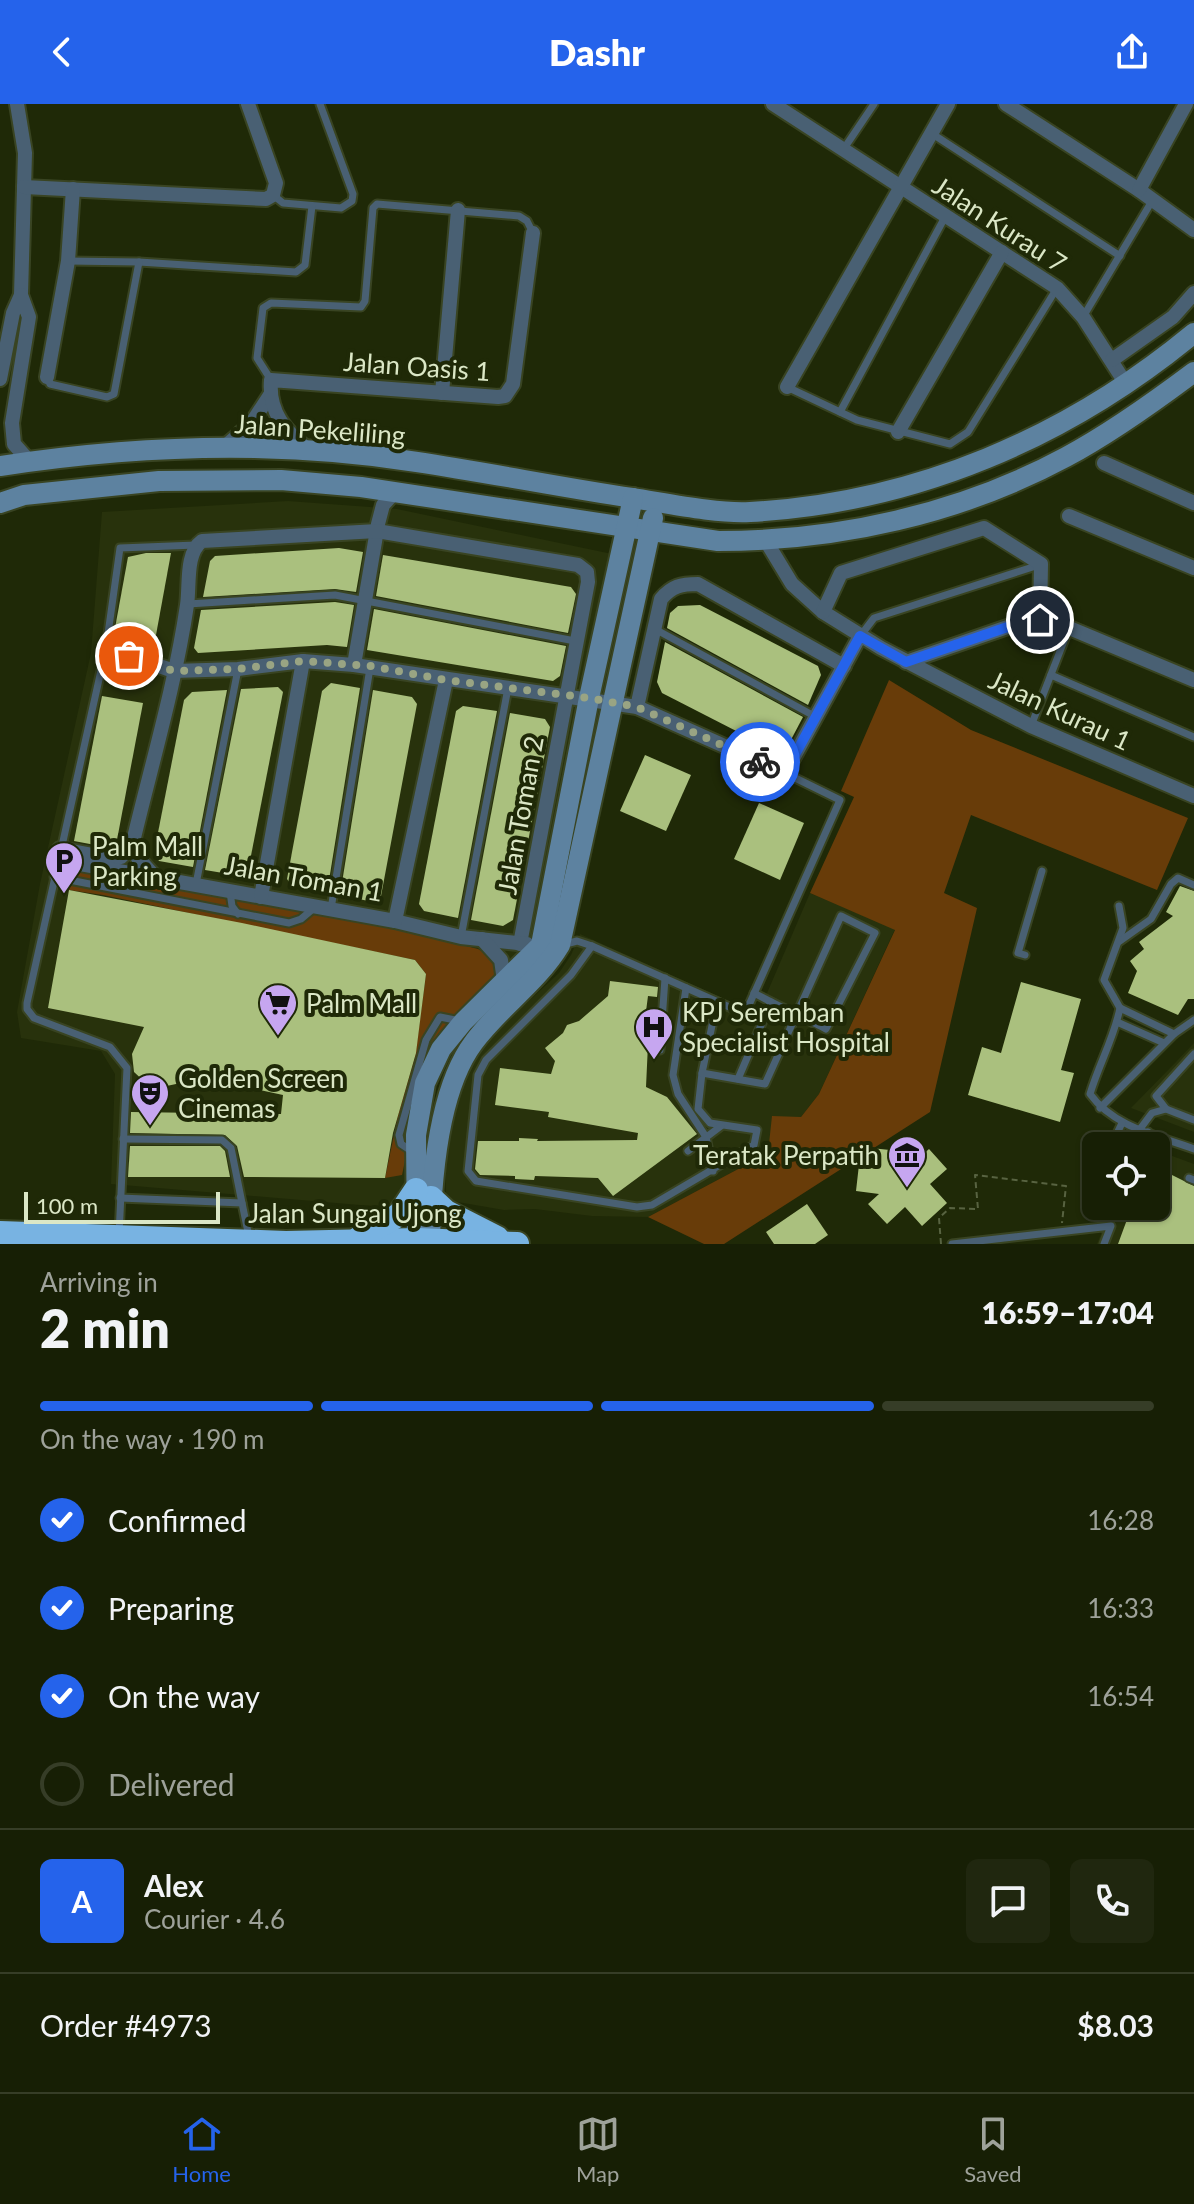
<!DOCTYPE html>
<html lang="en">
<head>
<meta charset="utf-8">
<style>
	body { margin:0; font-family:Lato,sans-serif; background:#20270f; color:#f1f3f6; height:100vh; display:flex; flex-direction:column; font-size:30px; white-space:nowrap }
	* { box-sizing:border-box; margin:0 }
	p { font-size:26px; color:#9ea29a }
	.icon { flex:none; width:44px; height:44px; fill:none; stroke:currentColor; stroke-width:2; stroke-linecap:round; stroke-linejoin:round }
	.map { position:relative; height:1140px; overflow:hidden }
	.details { display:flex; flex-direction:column; background:#171f05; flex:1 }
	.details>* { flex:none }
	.controls { position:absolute; left:1082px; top:1028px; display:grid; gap:16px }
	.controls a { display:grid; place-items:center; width:88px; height:88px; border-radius:12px; background:#171f05; box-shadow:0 2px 6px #0004,0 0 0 2px #363d27; font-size:40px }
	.scale { position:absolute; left:24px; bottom:20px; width:196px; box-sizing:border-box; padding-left:8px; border:4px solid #dbe7c6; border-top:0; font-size:22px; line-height:28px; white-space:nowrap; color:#dbe7c6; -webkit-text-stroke:6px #1f2907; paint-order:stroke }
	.pin { position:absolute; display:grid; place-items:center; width:68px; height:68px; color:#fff; margin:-34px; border:4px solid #fff; border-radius:50%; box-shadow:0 2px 8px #0007 }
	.courier { position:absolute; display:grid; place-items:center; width:80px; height:80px; margin:-40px; border:6px solid #2563eb; border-radius:50%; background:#fff; color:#222; box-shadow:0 2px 10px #0007 }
	.overview em { font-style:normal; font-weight:800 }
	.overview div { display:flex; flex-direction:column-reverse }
	.overview { display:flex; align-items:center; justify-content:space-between; height:136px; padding:0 40px }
	h1 { font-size:52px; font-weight:800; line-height:60px }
	.bar { display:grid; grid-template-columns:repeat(4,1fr); gap:12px 8px; align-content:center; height:96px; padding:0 40px }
	.bar i { height:10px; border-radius:6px; background:#363d27 }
	.bar .selected { background:#2563eb }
	.bar p { grid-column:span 4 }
	.line { display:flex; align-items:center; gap:20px; padding:0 40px; border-top:2px solid #363d27 }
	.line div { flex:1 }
	.round { display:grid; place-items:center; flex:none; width:84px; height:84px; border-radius:12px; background:#20270f }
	ol { padding:0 40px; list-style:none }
	li { display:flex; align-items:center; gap:24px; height:88px }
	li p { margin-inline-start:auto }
	li .icon { padding:8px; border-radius:50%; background:#2563eb; color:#fff; stroke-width:4 }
	li:last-child { color:#9ea29a }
	li i { width:44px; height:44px; border:4px solid #363d27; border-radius:50% }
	header { display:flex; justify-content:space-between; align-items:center; height:104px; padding:0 40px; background:#2563eb; color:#fff; font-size:36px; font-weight:800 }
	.menu { display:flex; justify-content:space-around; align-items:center; height:112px; border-top:2px solid #363d27; background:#171f05; font-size:22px; color:#9ea29a }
	.menu a { display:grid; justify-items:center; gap:4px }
	.menu .selected { color:#2563eb }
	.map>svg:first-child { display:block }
</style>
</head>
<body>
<header><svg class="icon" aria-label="back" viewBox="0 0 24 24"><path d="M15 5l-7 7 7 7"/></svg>Dashr<svg class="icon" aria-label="share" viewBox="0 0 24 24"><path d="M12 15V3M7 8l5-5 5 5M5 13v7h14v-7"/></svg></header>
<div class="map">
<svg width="1194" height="1140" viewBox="0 0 1194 1140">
	<rect width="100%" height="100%" fill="#1f2907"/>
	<g fill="#28320c">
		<polygon points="288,397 397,405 617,451 544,809 528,849 423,961 407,1105 111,1080 115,970 101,947 21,934 17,908 40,780 91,549 102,408"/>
		<polygon points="810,789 895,825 819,990 801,1013 768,1049 648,1113 592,1112 535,1105 504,1106 446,1096 445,1046 453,1006 468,968 489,934 559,869 571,851 580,830 758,910"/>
		<polygon points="1194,939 1194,1028 1131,1004 1176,958"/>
		<polygon points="1156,1046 1194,1060 1194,1140 1097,1140 1101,1130 1098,1102 1156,1102"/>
	</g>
	<g fill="#683c09">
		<polygon points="889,576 971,626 1188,714 1157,786 971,711 944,789 977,804 930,1008 724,1140 704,1140 648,1113 768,1049 772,1012 801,1013 819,990 895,826 810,789 854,693 841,687"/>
		<path d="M76,761L328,807L478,845C490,851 496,855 498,869L421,981L402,1071L385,1074L398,1012L415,954L426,870L415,856L103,791L69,786Z"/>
	</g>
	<g fill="#aac07e">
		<polygon points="339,444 363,448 356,488 335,485 203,493 210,457 215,452"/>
		<polygon points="146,449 171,449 156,531 115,524 128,453"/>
		<polygon points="383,451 571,483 576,490 568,529 376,492"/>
		<polygon points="335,498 354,501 347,543 327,541 198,549 194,544 201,506"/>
		<polygon points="700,501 818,562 821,571 808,601 667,524 670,509 678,502"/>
		<polygon points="374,505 566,542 560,572 553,577 367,546"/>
		<polygon points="665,538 803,613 784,649 781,650 662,589 657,578"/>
		<polygon points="331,579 360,584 327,789 292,782 287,775 322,587"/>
		<polygon points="278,583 283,588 248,767 241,772 205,766 241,585"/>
		<polygon points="227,586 193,763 159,757 154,749 184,596 192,588"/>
		<polygon points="373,586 412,593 417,600 381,792 373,798 340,791"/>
		<polygon points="102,592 143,599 116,741 111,744 74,737"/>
		<polygon points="463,602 497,607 458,814 424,807 419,800 456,607"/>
		<polygon points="510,609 545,615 550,623 513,816 503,822 471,816"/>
		<polygon points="645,651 691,671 666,727 620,707"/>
		<polygon points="759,699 804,719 780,776 734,755"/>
		<polygon points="1180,782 1194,787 1194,895 1188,895 1178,911 1128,889 1137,867 1130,857 1144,845 1139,838 1173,812 1166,808"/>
		<polygon points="69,786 242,819 415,856 426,870 416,949 393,1029 385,1074 244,1073 237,1042 225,1031 130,1029 131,1008 281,1010 283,991 190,971 176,980 162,983 148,981 134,968 132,950 144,923 48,904"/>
		<polygon points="610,877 658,883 657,893 648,892 642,938 648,940 646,983 667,993 697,1030 613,1092 598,1074 535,1072 534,1076 515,1075 515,1072 480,1071 475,1065 478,1037 519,1037 519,1034 538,1035 537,1037 637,1036 638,1029 548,1013 549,1008 495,1001 500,964 551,970 555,957 545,944 563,929 567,921 579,917 608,892"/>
		<polygon points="1021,878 1081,895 1061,966 1074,969 1060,1018 968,991 982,943 1001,949"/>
		<polygon points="130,1042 220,1042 225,1047 230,1073 128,1073"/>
		<polygon points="861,1043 890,1046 907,1065 929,1045 947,1065 930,1080 947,1099 922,1122 905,1103 887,1120 868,1100 879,1090 856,1087"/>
		<polygon points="1164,1067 1194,1082 1194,1140 1118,1140 1132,1102 1156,1102 1156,1071"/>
		<polygon points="807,1100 828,1131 815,1140 774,1140 766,1128"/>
	</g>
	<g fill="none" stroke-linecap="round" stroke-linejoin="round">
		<defs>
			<g id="lane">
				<polyline points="931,29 1120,152"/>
				<polyline points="843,46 874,0"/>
				<polyline points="273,91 283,99 341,104 352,97 353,90 320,0"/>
				<polyline points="68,157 139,158 296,168 305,161 312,102"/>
				<polyline points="1083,213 1152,97"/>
				<polyline points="47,273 50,280 107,293 114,290 139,158"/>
				<polyline points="271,276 257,254 263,204 271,199 361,203 365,197 373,104 377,100 519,112 527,117 533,129"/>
				<polyline points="787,283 857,316 950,340 968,328 1057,184"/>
				<polyline points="840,308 945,113"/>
				<polyline points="188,500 335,491 575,537"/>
				<polyline points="653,524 816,613"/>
				<polyline points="861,531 874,514 1039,461"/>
				<polyline points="1051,571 1194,633"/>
				<polyline points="1031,622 1069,524"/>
				<polyline points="54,773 289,819 301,815 314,804"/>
				<polyline points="196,780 238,565"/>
				<polyline points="230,788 232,802 238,810"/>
				<path d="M1119,802L1123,824L1104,876L1120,904C1114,934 1099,960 1090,990C1114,1023 1156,1031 1194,1045"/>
				<polyline points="331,805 370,564"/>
				<polyline points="461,833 508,584"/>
				<polyline points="1120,837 1151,815 1171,780 1178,774 1194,781"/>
				<polyline points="562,841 577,837 592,842 745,910 840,696 785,669"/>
				<polyline points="592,842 571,871 486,956 478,971 468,1067 476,1077 637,1103 652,1101 754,1041 757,1026 710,1019 698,1005 702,969 717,898"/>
				<polyline points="1025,851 1018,849 1042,767"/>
				<polyline points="686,884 673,971 678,990 706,1033 713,1067"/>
				<polyline points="1117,918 1164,939"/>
				<polyline points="1174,930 1194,916"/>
				<polyline points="660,946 665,874"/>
				<polyline points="1194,950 1156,992 1166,1005 1194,1016"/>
				<path d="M702,969L765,980L841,812L875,829L826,925C802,913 778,902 754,889"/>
				<polyline points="738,975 771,898"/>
				<polyline points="1100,1004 1174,930 1120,904"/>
				<polyline points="1140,1025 1152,1009 1166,1005"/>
				<polyline points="123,1035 222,1036 231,1044 242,1099"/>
				<polyline points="1111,1042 1122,1019"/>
				<polyline points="1141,1042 1148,1028"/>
				<polyline points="688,1047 721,1022"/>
				<polyline points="413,1048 401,1040 399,1031 426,936 440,913 460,917"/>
				<polyline points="1189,1074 1194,1076"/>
				<polyline points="120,1094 242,1099 249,1133"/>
				<polyline points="119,1131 127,964 110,943 34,914 27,905 27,899 106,544 120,444 196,441"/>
				<polyline points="952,1140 1111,1122 1104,1140"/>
			</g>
			<g id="street">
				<polyline points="17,0 25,49 21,191"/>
				<polyline points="773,0 1057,184 1083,213 1126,280"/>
				<polyline points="1006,0 1139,86 1194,126"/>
				<polyline points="24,83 266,95 273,91 276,79 248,0"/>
				<polyline points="1139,86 1186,0"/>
				<polyline points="1112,256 1173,213 1194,189"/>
				<polyline points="47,273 68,157 73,85"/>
				<polyline points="0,275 13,209 21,191 29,213 12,319 14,340 29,357"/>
				<polyline points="787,283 948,0"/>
				<polyline points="442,289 458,106"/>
				<polyline points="898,328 1002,148"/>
				<polyline points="223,344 251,320 270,291"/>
				<path d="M309,347C286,327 268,309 271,276L498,293L505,292L513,280L533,129"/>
				<polyline points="1104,359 1194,399"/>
				<polyline points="1069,412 1194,464"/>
				<polyline points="766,437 792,480 823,508 881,544 1031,622 1194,692"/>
				<polyline points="823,508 841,469 984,424 1041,460 1040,516"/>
				<polyline points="106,544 174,567 238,565 303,557 354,561 637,603 785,669 860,532"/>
				<polyline points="906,558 1022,518 1055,518 1194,576"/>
				<polyline points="354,561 378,420 383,401 395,388"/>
				<path d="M637,603L661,495C672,482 681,480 698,480L844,562"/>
				<polyline points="132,742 138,754 155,773"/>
				<path d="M60,745L113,755L121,753L132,742C151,662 175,582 187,501C190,482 185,449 202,437L377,427L578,461L587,468L588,478L520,840"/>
				<polyline points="58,756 395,817 461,833 527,840"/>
				<polyline points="261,793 303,557"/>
				<polyline points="395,817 446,576"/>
				<polyline points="482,835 501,856 504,877"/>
			</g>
			<g id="secondary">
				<path d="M0,362C138,341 279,336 417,358C489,369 560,383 632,394C665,399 718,410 750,408C915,399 1067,334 1194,229"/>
				<path d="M0,399L24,391L159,377L281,376L361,383L718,437C838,437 960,410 1066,353C1111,329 1154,298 1194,268"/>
				<polyline points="417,1140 416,1031 425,979 441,945 463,918 541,841 589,594 633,394"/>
				<path d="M430,1140C431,1080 437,987 474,938C500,903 537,879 560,841L653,414"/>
			</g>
			<g id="highway">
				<polyline points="431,1094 446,1108 497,1134"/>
				<polyline points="0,1129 286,1139 417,1136 517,1140"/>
				<polyline points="359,1134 400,1110 416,1086"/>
			</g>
		</defs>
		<use href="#lane" stroke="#394422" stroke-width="11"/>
		<use href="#street" stroke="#394422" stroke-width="18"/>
		<use href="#secondary" stroke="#394422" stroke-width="24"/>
		<use href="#highway" stroke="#394422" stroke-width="28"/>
		<polyline stroke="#586341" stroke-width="2" stroke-dasharray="6 4" stroke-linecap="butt" points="941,1140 939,1114 950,1104 978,1105 975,1071 1066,1082 1062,1119"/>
		<use href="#lane" stroke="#496073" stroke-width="7"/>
		<use href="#street" stroke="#496073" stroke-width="14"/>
		<use href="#secondary" stroke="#5d82a0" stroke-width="20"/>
		<use href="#highway" stroke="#78b3e2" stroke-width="24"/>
	</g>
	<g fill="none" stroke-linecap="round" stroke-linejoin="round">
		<polyline stroke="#99a483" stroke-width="8" stroke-dasharray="0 14.4" points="129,552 174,567 238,565 303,557 370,562 446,576 589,594 637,603 760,658"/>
		<polyline stroke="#2563eb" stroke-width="10" points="760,658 785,669 860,532 906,558 1022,518 1040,516"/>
	</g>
	<defs>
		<symbol id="parking-pin" viewBox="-11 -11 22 30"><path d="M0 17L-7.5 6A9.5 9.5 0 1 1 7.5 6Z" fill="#c6a6f0" stroke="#1f2907"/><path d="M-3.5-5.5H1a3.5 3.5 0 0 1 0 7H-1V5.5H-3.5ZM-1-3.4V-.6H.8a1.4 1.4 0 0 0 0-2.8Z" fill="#111"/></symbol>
		<symbol id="supermarket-pin" viewBox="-11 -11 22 30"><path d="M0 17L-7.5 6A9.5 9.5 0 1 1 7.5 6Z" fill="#c6a6f0" stroke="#1f2907"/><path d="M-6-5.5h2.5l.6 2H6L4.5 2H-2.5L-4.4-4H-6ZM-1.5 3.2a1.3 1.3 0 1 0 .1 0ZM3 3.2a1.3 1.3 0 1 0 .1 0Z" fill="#111"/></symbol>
		<symbol id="hospital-pin" viewBox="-11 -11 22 30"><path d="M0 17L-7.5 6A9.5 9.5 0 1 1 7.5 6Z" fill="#c6a6f0" stroke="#1f2907"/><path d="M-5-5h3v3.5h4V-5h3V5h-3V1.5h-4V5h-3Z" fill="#111"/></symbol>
		<symbol id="theatre-pin" viewBox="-11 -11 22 30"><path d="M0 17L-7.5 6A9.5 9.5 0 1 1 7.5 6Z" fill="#c6a6f0" stroke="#1f2907"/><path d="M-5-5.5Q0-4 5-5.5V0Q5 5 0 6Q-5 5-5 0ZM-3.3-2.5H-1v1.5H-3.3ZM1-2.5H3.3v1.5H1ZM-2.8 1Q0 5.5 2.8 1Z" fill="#111"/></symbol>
		<symbol id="museum-pin" viewBox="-11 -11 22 30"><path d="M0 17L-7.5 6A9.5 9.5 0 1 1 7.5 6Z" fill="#c6a6f0" stroke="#1f2907"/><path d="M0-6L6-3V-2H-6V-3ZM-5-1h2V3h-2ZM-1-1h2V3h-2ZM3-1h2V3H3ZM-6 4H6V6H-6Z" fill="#111"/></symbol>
	</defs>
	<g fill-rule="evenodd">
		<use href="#parking-pin" x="42" y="735" width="44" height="60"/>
		<use href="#supermarket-pin" x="256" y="877" width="44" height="60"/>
		<use href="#hospital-pin" x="632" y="901" width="44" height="60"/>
		<use href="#theatre-pin" x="128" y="967" width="44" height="60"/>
		<use href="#museum-pin" x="885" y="1029" width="44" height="60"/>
	</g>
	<g text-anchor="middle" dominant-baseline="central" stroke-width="8" stroke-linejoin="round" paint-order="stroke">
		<g font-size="26" fill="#dbe7c6" stroke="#1f2907">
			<text transform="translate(1000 120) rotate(33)">Jalan Kurau 7</text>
			<text transform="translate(417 262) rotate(4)">Jalan Oasis 1</text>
			<text transform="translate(320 325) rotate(4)">Jalan Pekeliling</text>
			<text transform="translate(1060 606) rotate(25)">Jalan Kurau 1</text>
			<text transform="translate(520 711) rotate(-80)">Jalan Toman 2</text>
			<text transform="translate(304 774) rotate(10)">Jalan Toman 1</text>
			<text x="355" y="1109">Jalan Sungai Ujong</text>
		</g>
		<g font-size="26" fill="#dbe7c6" stroke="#1f2907" text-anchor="start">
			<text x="92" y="742">Palm Mall<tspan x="92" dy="30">Parking</tspan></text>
			<text x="306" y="899">Palm Mall</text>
			<text x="682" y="908">KPJ Seremban<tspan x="682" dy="30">Specialist Hospital</tspan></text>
			<text x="178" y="974">Golden Screen<tspan x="178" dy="30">Cinemas</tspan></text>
			<text x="879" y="1051" text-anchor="end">Teratak Perpatih</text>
		</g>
	</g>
</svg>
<div class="controls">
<a><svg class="icon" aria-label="locate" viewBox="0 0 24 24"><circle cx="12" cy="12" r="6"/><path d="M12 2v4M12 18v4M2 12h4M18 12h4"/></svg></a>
</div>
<div class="scale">100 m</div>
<div class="pin" style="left:129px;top:552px;background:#ea580c"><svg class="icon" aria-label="bag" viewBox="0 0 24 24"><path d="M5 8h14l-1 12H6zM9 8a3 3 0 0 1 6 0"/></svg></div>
<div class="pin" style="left:1040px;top:516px;background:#1f2937"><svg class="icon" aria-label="home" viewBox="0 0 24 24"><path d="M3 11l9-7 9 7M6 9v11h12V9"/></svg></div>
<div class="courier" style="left:760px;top:658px"><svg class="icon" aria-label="bike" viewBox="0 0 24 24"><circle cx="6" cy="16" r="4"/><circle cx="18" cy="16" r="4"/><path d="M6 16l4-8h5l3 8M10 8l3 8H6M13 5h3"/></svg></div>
</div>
<section class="details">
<div class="overview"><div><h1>2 min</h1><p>Arriving in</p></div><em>16:59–17:04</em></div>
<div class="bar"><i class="selected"></i><i class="selected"></i><i class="selected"></i><i></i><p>On the way · 190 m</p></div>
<ol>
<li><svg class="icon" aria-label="check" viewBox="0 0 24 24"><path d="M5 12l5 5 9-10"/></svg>Confirmed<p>16:28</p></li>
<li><svg class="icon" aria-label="check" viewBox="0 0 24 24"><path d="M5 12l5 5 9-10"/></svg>Preparing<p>16:33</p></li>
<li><svg class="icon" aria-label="check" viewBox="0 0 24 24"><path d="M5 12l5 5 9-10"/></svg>On the way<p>16:54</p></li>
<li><i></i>Delivered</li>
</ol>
<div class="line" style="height:144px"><b class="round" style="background:#2563eb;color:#fff">A</b><div><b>Alex</b><p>Courier · 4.6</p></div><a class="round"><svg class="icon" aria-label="chat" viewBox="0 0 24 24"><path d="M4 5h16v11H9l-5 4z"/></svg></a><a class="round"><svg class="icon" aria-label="phone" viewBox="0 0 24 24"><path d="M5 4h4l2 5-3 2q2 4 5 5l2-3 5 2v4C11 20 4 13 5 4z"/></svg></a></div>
<div class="line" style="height:104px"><div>Order #4973</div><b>$8.03</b></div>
</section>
<nav class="menu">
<a class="selected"><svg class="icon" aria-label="home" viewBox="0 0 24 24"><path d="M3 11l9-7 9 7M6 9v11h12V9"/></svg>Home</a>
<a><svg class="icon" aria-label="map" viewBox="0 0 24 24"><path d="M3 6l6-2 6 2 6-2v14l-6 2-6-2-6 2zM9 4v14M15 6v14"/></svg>Map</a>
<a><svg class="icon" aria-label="saved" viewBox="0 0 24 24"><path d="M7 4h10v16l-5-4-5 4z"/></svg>Saved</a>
</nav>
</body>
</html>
